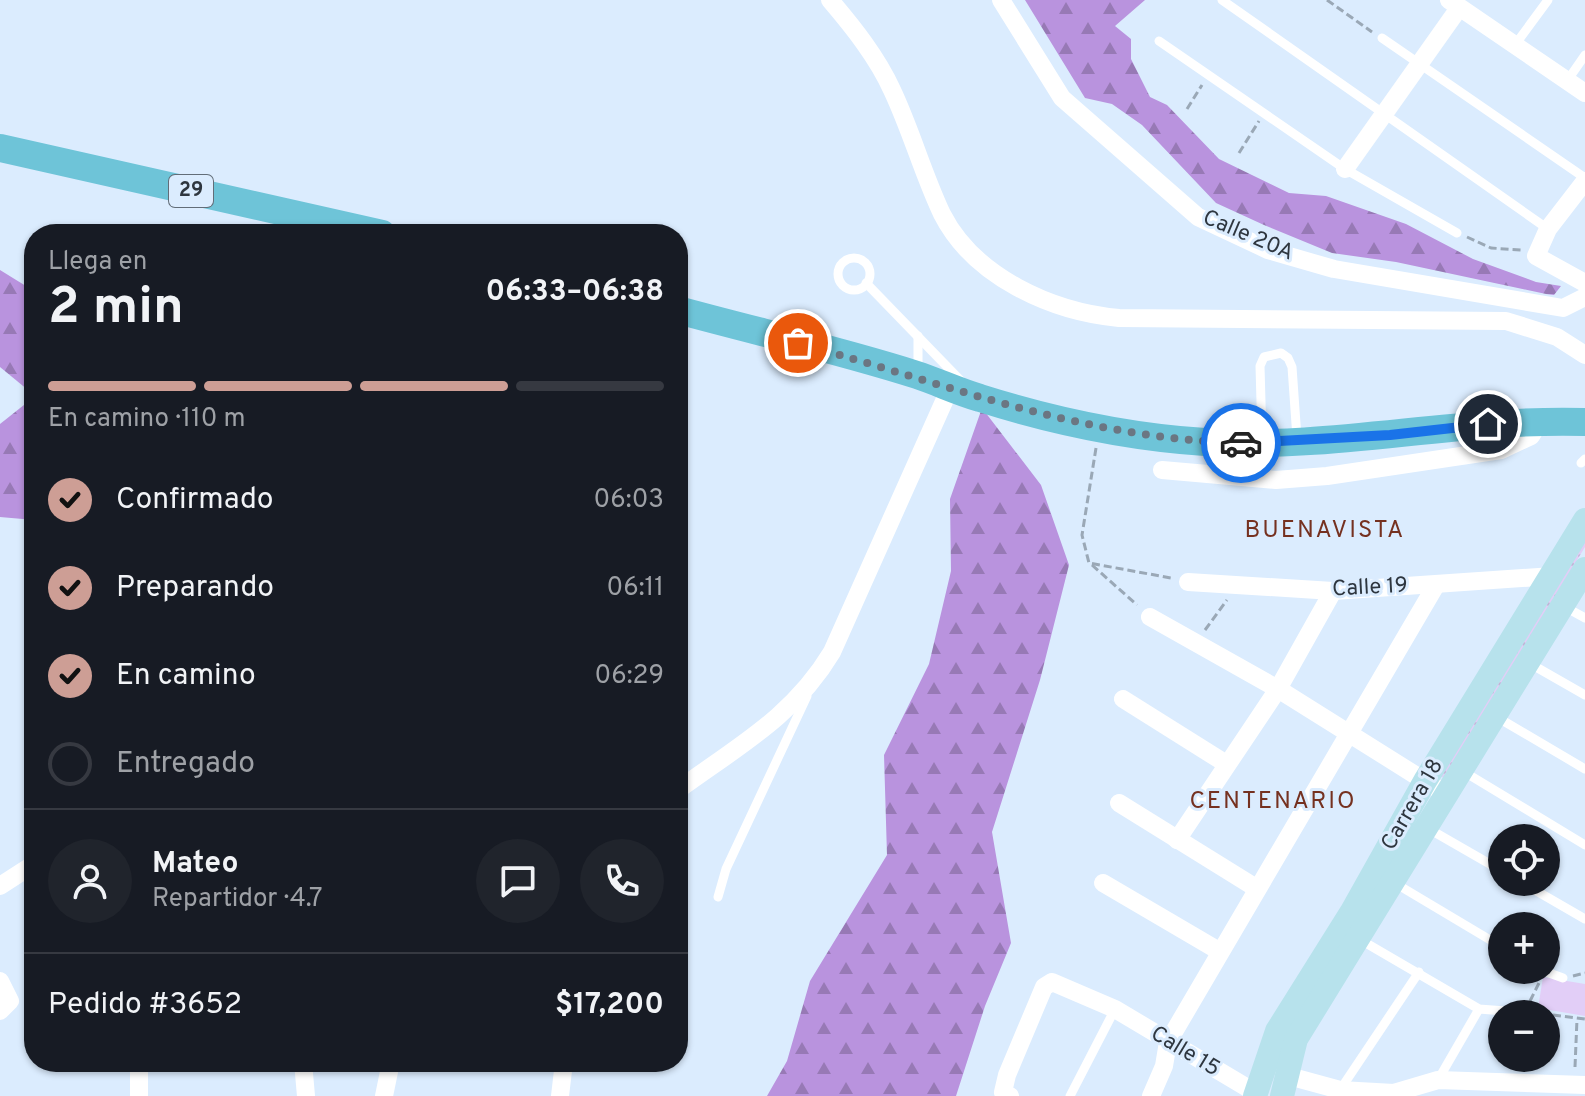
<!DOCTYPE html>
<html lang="es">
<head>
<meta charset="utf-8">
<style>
	body { margin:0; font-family:Overpass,sans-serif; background:#20242c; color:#f1f3f6; height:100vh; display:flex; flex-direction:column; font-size:30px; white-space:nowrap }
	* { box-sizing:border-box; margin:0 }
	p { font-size:26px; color:#9ea1a6 }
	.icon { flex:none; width:44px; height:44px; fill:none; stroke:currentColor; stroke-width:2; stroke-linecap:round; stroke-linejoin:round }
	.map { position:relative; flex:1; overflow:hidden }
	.sheet { position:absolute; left:24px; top:224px; width:664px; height:848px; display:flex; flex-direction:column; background:#171b24; border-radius:32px; box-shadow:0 2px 6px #0004 }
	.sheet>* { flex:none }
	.buttons { position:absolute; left:1488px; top:824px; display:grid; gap:16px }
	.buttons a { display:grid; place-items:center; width:72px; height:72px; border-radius:50%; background:#171b24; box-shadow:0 2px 6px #0004; font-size:40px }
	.pin { position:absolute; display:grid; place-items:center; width:68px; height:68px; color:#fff; margin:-34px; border:4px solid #fff; border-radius:50%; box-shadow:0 2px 8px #0007 }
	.courier { position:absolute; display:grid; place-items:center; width:80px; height:80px; margin:-40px; border:6px solid #1a73e8; border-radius:50%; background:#fff; color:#222; box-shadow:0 2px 10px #0007 }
	.headline em { font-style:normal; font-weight:700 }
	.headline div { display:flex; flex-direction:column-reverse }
	.headline { display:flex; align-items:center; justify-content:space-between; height:136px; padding:0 24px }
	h1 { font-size:52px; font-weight:700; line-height:60px }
	.bar { display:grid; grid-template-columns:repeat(4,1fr); gap:12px 8px; align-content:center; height:96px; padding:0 24px }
	.bar i { height:10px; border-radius:6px; background:#363941 }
	.bar .on { background:#cd9e95 }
	.bar p { grid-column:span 4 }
	.line { display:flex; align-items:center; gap:20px; padding:0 24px; border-top:2px solid #363941 }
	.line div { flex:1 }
	.round { display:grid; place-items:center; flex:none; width:84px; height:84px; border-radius:42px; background:#20242c }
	ol { padding:0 24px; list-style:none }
	li { display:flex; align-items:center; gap:24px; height:88px }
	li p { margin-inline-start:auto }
	li .icon { padding:8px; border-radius:50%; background:#cd9e95; color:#111; stroke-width:4 }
	li:last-child { color:#9ea1a6 }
	li i { width:44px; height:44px; border:4px solid #363941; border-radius:50% }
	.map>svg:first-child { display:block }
</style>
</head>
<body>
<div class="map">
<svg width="1585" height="1096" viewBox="0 0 1585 1096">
	<defs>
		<pattern id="forest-firs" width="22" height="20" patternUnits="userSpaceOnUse" patternTransform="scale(2)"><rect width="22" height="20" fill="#b993de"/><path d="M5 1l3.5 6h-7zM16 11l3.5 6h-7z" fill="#9779b5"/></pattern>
		<pattern id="garden-dots" width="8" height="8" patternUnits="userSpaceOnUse" patternTransform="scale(2)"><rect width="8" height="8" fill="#e2cef7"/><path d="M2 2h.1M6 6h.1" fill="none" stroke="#c2b2d5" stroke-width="1.8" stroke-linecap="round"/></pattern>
	</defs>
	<rect width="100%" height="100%" fill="#dbecfe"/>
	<g fill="url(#forest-firs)">
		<polygon points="1025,0 1145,0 1115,26 1131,39 1131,59 1150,97 1167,105 1219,159 1289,193 1326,196 1406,224 1473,259 1536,282 1561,286 1554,295 1546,294 1396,262 1332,253 1264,225 1216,203 1142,125 1112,104 1085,98"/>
		<polygon points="0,270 34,291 34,395 0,367"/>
		<polygon points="34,397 34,520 0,517 0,424"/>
		<polygon points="982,408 1041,485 1069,565 1040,680 992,832 1011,943 985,1006 956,1096 767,1096 787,1061 810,981 887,855 884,755 929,664 951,571 950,499"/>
	</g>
	<polygon fill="url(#garden-dots)" points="1585,537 1585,547 1444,778 1439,776"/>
	<polygon fill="#e2cef7" points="1543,977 1585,984 1585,1016 1538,1008"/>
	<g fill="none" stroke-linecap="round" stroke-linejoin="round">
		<g stroke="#9aa8b6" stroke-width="3" stroke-dasharray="8 4" stroke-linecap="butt">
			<polyline points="1327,0 1372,32"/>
			<polyline points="1187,109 1202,85"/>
			<polyline points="1239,153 1259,121"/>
			<polyline points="1467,237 1491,248 1521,250"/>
			<polyline points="1096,448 1082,535 1089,563 1171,578"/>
			<polyline points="1092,565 1137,605"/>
			<polyline points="1205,630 1227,600"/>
			<polyline points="1573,976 1585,973"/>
			<polyline points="1530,1001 1539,983"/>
			<polyline points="1553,1015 1585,1019"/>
			<polyline points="1575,1067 1577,1019"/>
		</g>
		<g stroke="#fff" stroke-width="9">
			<polyline points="1222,0 1548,229"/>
			<polyline points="1382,38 1585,178"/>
			<polyline points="1159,41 1345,169 1457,233"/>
			<polyline points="1515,45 1548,0"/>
			<polyline points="1567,81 1585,55"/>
			<circle cx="854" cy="274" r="16"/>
			<polyline points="866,283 961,381"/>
			<polyline points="918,373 918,336"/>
			<polyline points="1262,438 1260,366 1264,357 1281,353 1288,358 1292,367 1297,438"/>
			<polyline points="1581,463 1585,459"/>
			<polyline points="1565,607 1585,618"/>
			<polyline points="1529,663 1585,695"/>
			<polyline points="1495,716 1585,769"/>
			<polyline points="1461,770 1585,845"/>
			<polyline points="1429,829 1502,871"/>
			<polyline points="1393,882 1502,947"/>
			<polyline points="1521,882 1585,919"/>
			<polyline points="718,897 726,869 807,696"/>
			<polyline points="1359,939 1479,1009 1544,1014"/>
			<polyline points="1541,970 1563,978"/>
			<polyline points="1438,1080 1479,1009"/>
			<polyline points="1340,1090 1419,972"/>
			<polyline points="1070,1096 1115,1009"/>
		</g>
		<g stroke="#fff" stroke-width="18">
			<path d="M830,0C853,27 877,57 892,90C911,130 923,174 942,214C974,277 1052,312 1119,318L1506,321L1557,337L1585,355"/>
			<polyline points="1001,0 1062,98 1198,217 1268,250 1334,269 1563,308 1585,297"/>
			<polyline points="1449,0 1585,93"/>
			<polyline points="1345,169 1459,8"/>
			<polyline points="1585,181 1548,229 1536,256 1585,283"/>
			<polyline points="1162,470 1276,480 1327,476 1501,450 1531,436 1541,420"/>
			<polyline points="1188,582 1333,591 1553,576"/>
			<polyline points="1150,617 1278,689 1436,788"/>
			<polyline points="1123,699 1225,763"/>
			<path d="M678,790C738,746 793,717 832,652L950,388"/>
			<polyline points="1119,803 1256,888"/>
			<polyline points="1177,840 1278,689 1333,591"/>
			<polyline points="1103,883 1219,951"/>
			<polyline points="0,886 34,864"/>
			<polyline points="0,981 10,1001 0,1011"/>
			<polyline points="139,1062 139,1096"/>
			<polyline points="303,1062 306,1096"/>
			<polyline points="1285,1075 1340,1090 1394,1093 1438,1080 1585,1085"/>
			<polyline points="384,1096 391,1062"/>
			<polyline points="560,1096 564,1062"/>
			<polyline points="1010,1096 1003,1092 1007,1075 1044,987 1052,982 1115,1009 1256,1093"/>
			<polyline points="1151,1096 1164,1066 1168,1042 1436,585"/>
		</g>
		<g stroke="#b7e2ec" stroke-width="24">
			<polyline points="1255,1096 1277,1031 1351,913 1425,781 1585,520"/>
			<polyline points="1282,1096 1296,1039 1585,569"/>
		</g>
		<g stroke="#6ec4d8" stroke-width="28">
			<polyline points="0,148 382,234"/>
			<path d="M678,310C758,332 839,350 917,375C938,382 959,392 980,398C1053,421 1128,437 1205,442C1332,450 1458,418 1585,422"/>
		</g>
	</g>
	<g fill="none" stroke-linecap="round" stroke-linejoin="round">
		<path stroke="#6b7682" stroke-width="8" stroke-dasharray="0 14.4" d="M798,343C950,385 1080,438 1241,443"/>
		<polyline stroke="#1a73e8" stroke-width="10" points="1241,443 1390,435 1488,424"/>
	</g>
	<g text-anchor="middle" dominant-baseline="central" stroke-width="6" stroke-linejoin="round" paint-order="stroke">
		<rect fill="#dbecfe" stroke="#626d78" stroke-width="2" x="169" y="175" width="44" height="32" rx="6"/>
		<g font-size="20" font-weight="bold" fill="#2e363f">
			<text x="191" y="191">29</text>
		</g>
		<g font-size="22" fill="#2e363f" stroke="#dbecfe">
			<text transform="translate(1248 236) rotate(23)">Calle 20A</text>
			<text transform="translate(1370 588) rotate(-3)">Calle 19</text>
			<text transform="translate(1413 805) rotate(-60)">Carrera 18</text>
			<text transform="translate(1185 1052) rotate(31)">Calle 15</text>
		</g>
		<g font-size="24" letter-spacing="2" fill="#753120" stroke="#dbecfe">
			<text x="1325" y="531">BUENAVISTA</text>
			<text x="1273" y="802">CENTENARIO</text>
		</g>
	</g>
</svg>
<div class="buttons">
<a><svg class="icon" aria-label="locate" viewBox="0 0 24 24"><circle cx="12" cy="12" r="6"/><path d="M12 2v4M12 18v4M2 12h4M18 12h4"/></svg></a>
<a>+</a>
<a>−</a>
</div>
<div class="pin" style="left:798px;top:343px;background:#ea580c"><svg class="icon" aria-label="bag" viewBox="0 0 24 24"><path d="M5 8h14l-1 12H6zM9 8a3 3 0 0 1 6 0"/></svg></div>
<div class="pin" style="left:1488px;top:424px;background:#1f2937"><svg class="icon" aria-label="home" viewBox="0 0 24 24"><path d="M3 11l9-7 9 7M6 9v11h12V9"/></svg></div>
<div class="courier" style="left:1241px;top:443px"><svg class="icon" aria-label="car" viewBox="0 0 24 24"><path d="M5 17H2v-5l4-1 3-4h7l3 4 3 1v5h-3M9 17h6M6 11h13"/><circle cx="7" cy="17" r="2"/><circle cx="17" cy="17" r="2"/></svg></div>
<section class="sheet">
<div class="headline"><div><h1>2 min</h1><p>Llega en</p></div><em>06:33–06:38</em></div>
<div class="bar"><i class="on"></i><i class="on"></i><i class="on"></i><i></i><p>En camino · 110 m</p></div>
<ol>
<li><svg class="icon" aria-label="check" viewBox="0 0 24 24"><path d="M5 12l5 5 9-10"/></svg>Confirmado<p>06:03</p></li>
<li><svg class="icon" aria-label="check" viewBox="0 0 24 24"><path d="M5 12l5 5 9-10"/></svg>Preparando<p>06:11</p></li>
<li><svg class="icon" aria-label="check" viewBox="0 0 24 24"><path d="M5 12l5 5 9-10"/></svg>En camino<p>06:29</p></li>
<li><i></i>Entregado</li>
</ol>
<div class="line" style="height:144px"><a class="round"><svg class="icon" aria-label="person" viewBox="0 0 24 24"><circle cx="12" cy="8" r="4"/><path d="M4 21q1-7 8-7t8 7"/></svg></a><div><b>Mateo</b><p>Repartidor · 4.7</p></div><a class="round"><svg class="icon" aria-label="chat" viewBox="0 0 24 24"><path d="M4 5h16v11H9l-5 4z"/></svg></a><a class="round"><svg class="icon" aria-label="phone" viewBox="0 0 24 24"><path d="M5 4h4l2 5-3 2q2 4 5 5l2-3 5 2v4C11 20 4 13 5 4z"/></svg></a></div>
<div class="line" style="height:104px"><div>Pedido #3652</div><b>$17,200</b></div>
</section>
</div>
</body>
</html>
